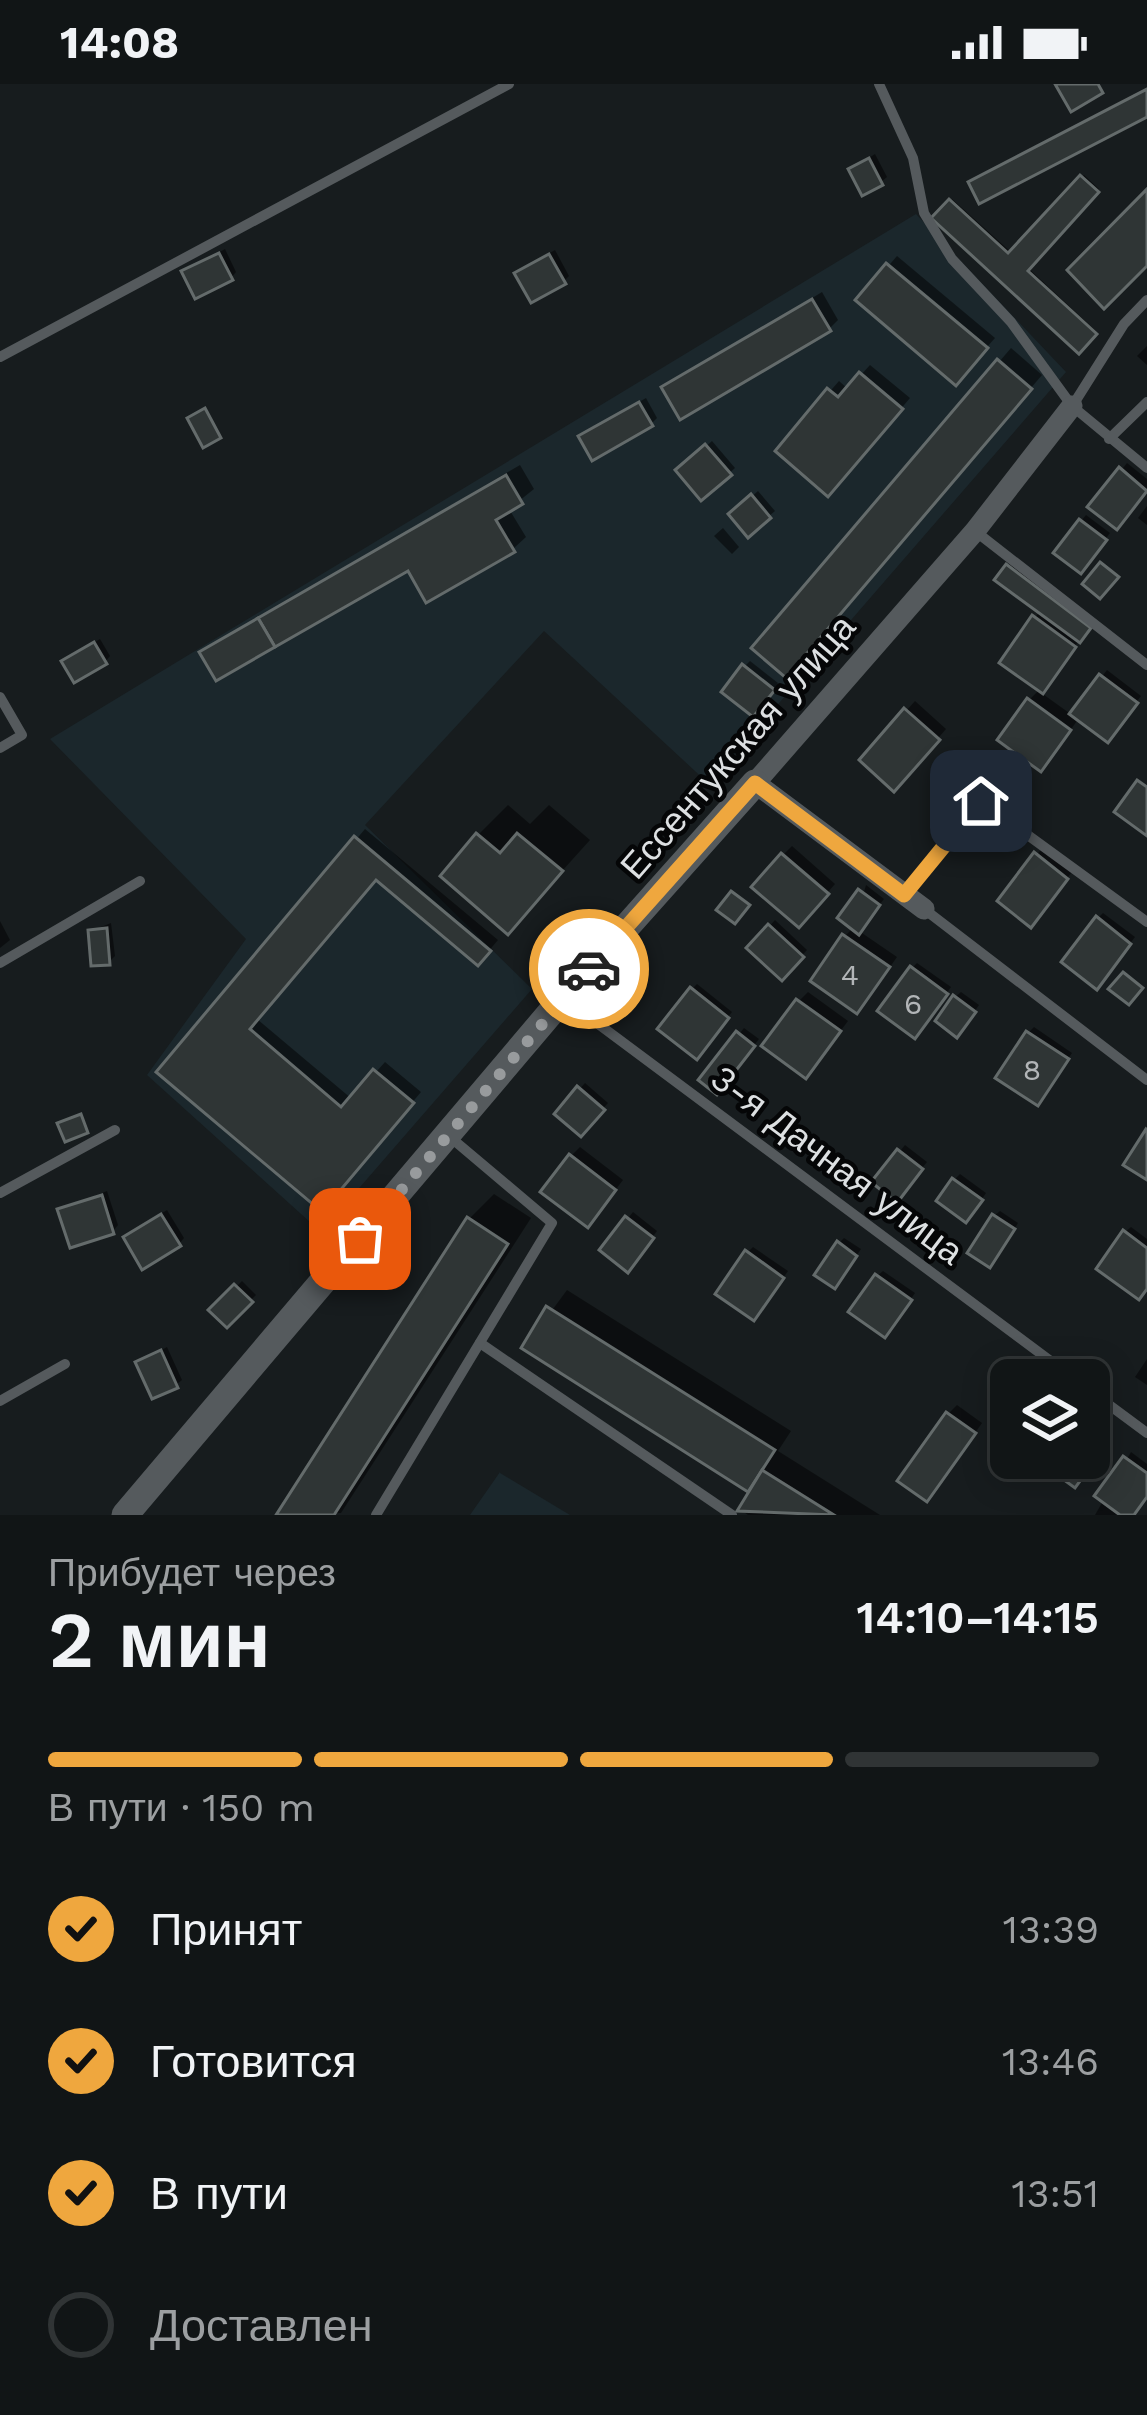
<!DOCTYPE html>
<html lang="ru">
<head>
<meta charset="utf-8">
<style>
	body { margin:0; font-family:"Work Sans",sans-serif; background:#1e2223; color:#f1f3f6; height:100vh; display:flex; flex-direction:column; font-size:45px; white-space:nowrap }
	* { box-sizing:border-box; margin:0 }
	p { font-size:39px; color:#9c9fa1 }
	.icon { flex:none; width:66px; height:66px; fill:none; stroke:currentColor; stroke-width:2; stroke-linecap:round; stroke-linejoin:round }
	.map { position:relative; height:1431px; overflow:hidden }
	.drawer { display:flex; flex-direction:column; background:#111516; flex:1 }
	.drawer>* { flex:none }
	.tools { position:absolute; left:990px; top:1275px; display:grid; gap:24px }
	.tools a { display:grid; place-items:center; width:120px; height:120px; border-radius:18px; background:#111516; box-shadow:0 6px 30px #0003,0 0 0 3px #303435; font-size:60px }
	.pin { position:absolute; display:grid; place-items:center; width:102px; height:102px; color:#fff; margin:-51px; border-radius:24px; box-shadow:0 6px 18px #0006 }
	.courier { position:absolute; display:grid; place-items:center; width:120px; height:120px; margin:-60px; border:9px solid #efa73e; border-radius:50%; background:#fff; color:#222; box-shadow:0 3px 15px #0007 }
	.summary em { font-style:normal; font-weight:600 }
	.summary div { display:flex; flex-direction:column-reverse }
	.summary { display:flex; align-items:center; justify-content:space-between; height:204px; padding:0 48px }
	h1 { font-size:78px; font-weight:600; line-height:90px }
	.bar { display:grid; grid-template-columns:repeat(4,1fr); gap:18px 12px; align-content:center; height:144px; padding:0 48px }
	.bar i { height:15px; border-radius:9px; background:#303435 }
	.bar .current { background:#efa73e }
	.bar p { grid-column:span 4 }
	ol { padding:0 48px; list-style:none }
	li { display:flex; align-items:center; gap:36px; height:132px }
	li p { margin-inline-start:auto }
	li .icon { padding:12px; border-radius:50%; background:#efa73e; color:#111; stroke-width:4 }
	li:last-child { color:#9c9fa1 }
	li i { width:66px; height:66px; border:6px solid #303435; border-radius:50% }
	.status { display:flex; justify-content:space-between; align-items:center; height:84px; padding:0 60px; background:#111516; direction:ltr }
	.status svg { height:33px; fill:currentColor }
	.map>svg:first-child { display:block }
</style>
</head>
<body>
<div class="status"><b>14:08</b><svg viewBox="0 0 49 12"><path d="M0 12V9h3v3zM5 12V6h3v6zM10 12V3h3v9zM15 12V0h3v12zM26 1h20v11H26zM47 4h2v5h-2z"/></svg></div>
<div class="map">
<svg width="1147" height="1431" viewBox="0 0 1147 1431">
	<rect width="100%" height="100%" fill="#171c1e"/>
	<g fill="#1b272c">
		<polygon points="916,130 1066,288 709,700 544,547 365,741 532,905 321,1148 147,991 246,855 50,655"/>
		<polygon points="500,1388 500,1389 570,1431 470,1431"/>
	</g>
	<g fill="#0007">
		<polygon points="1147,3 1147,30 973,96"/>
		<polygon points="875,70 887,93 881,98 852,85"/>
		<polygon points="1084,91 1099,105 1027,183 1096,247 1079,266 935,134 952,115 1012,169"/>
		<polygon points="225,165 236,188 231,194 185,188"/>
		<polygon points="555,166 569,192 564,197 524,184"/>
		<polygon points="897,172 995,254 964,289 859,216"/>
		<polygon points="822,208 838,236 829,245 665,304"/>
		<polygon points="1147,262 1147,281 1137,272"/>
		<polygon points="1011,264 1042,291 798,578 755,563"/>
		<polygon points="870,281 910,314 837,400 779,366 839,297 848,305"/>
		<polygon points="646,314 657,334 651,340 588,347"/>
		<polygon points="712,357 735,384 702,413 679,386"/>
		<polygon points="1127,379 1147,395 1147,404 1122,436 1092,423"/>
		<polygon points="520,381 534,405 509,425 526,453 513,465 409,483 268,529"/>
		<polygon points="758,407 775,427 748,450 732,430"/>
		<polygon points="1147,422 1147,441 1138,434"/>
		<polygon points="1086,431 1110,449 1086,481 1081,437"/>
		<polygon points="723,444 739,463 732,470 714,452"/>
		<polygon points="1013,477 1094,537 1040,608 1072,631 1107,586 1141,612 1113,649 1079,634 1050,675 1029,616 1040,605 1035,533 1041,527 1008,482"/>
		<polygon points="100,555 110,572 105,578 71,572"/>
		<polygon points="750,577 778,599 759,624 745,582"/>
		<polygon points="915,617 946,645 903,695 907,626"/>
		<polygon points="508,721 530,740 549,721 590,756 508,847 478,751"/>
		<polygon points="365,745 498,856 487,869 376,792 257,935 352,1015 385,978 421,1008 331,1115 160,988"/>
		<polygon points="792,762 835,800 808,831 783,771"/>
		<polygon points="1042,765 1072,788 1036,834 1037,770"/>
		<polygon points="866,801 884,815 859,847 897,873 866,917 845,852 854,843"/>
		<polygon points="1103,829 1135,853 1102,896 1098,834"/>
		<polygon points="775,836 807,866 782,893 750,864"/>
		<polygon points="0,837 10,856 0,864"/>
		<polygon points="111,839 115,872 109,878 91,847"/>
		<polygon points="917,879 951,903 921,946 912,884"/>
		<polygon points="697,900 732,928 702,966 692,905"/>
		<polygon points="808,908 848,937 814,982 799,917"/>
		<polygon points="961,908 979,921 963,944 955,913"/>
		<polygon points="1034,943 1072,969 1043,1013 1028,949"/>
		<polygon points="744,944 759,955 722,1002 702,996"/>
		<polygon points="585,999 608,1019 581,1049 558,1029"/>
		<polygon points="905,1061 927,1078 902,1109 875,1098"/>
		<polygon points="580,1063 623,1096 596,1131 571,1072"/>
		<polygon points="960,1090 986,1109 972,1130 954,1096"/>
		<polygon points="107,1107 118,1141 113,1147 61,1126"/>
		<polygon points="494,1110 531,1134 341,1429 281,1431 469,1135"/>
		<polygon points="167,1126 184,1154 179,1160 132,1148"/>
		<polygon points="1000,1127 1018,1139 996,1175 994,1132"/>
		<polygon points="633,1128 657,1147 633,1179 603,1166"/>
		<polygon points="1131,1143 1147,1155 1147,1203 1125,1148"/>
		<polygon points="844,1154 861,1165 840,1196 839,1159"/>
		<polygon points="753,1163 788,1187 759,1228 748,1168"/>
		<polygon points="883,1187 915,1209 890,1245 877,1192"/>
		<polygon points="242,1197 256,1211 227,1240 213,1226"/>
		<polygon points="567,1206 791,1347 778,1367 880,1431 748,1431 741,1426 753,1407 525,1263"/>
		<polygon points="167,1263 182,1296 176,1301 138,1279"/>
		<polygon points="1147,1275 1147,1301 1135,1293"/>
		<polygon points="1011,1319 1011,1344 999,1335"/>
		<polygon points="957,1321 982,1339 936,1405 948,1330"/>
		<polygon points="1089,1349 1105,1360 1081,1395 1050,1374 1089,1374"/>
		<polygon points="1131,1368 1147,1380 1147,1411 1132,1431 1095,1431"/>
	</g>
	<g fill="#2f3535" stroke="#646b6b" stroke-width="3">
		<polygon points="1055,0 1098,0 1103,9 1071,28"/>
		<polygon points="1147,5 1147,33 979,120 968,98"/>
		<polygon points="869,74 883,101 862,112 848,85"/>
		<polygon points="1080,91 1099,108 1028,187 1097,250 1079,270 931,134 949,115 1008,169"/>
		<polygon points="1147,105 1147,182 1104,225 1067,186"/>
		<polygon points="219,169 233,196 195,215 181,187"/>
		<polygon points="549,170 566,200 531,219 514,189"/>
		<polygon points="886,179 988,264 956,302 855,216"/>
		<polygon points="812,215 831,247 680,336 661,303"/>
		<polygon points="997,275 1032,305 786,594 751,564"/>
		<polygon points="859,288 903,325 828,413 775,367 827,304 838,313"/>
		<polygon points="639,318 653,342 592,377 578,352"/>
		<polygon points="205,324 221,354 203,364 187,334"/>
		<polygon points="705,360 732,391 701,417 675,386"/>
		<polygon points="1119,383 1147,407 1117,446 1087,423"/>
		<polygon points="506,391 523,420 496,436 515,468 426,519 408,487 275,563 258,534"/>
		<polygon points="751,410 771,434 748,454 728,430"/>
		<polygon points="1079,435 1107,456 1081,490 1053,469"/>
		<polygon points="1100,478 1119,493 1100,515 1082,500"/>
		<polygon points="1006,480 1091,544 1080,559 994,496"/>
		<polygon points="1032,531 1076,563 1043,610 999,579"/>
		<polygon points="258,534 275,563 216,597 199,568"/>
		<polygon points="94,558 107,580 74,599 61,577"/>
		<polygon points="742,580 775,606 753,633 721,608"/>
		<polygon points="1099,590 1138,619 1108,659 1069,630"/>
		<polygon points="1027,614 1071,646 1041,688 997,656"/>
		<polygon points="904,624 940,656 894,708 859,676"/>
		<polygon points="1137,696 1147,703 1147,752 1114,728"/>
		<polygon points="476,749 500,769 517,749 563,787 508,851 440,792"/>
		<polygon points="354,752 491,867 478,882 376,796 250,945 341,1023 373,985 414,1019 322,1128 156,988"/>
		<polygon points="1034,768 1068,795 1031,844 997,817"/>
		<polygon points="781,769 829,810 799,844 751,803"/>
		<polygon points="858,805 880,821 859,851 837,834"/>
		<polygon points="731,807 750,821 735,840 716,826"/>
		<polygon points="1096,832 1131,860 1097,906 1061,878"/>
		<polygon points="768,840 804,873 782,897 746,864"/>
		<polygon points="107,844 110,881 91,882 88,846"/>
		<polygon points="842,850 890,883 857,930 810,897"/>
		<polygon points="910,882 948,910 915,955 877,927"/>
		<polygon points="1123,888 1143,904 1129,921 1108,905"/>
		<polygon points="690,903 729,934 697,976 657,945"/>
		<polygon points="953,911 976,928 957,954 935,937"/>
		<polygon points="796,915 841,947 806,995 761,962"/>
		<polygon points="736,947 755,962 717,1011 698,996"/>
		<polygon points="1026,947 1069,975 1038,1022 995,994"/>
		<polygon points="577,1002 605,1026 581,1053 554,1030"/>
		<polygon points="81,1030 88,1049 65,1058 57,1039"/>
		<polygon points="1146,1045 1147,1046 1147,1096 1123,1081"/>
		<polygon points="897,1065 923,1085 897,1119 871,1098"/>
		<polygon points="569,1070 616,1106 588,1144 540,1108"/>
		<polygon points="952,1094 983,1116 966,1139 936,1117"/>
		<polygon points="102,1111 114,1150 70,1164 57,1125"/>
		<polygon points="161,1130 181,1162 142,1186 123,1153"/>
		<polygon points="992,1130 1015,1145 990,1184 967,1169"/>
		<polygon points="625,1132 654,1154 628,1189 599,1166"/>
		<polygon points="467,1133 508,1160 334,1431 276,1431"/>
		<polygon points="1123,1146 1147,1164 1147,1205 1139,1216 1096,1185"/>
		<polygon points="837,1157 857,1172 835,1205 814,1191"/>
		<polygon points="745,1166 784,1194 754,1237 715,1210"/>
		<polygon points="875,1190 912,1216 885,1254 848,1228"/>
		<polygon points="234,1200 253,1218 227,1244 208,1226"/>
		<polygon points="546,1222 775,1366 748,1408 521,1264"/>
		<polygon points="161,1266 178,1304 152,1315 135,1278"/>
		<polygon points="946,1328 976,1349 927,1418 897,1397"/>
		<polygon points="1089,1358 1102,1367 1075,1404 1042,1380 1046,1374 1089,1374"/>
		<polygon points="1123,1372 1147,1389 1147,1413 1134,1431 1120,1431 1094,1412"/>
		<polygon points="762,1386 834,1431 737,1427"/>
	</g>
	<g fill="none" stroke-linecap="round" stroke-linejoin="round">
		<g stroke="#555a5d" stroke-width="10">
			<polyline points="879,0 913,74 924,129 952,175 1011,238 1072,322 1147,384"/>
			<polyline points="0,273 509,0"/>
			<polyline points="1073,321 1124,240 1147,216"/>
			<polyline points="1109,355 1147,318"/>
			<polyline points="975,447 1147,581"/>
			<polyline points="0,613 22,651 0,664"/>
			<polyline points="904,811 981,717 1147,838"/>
			<polyline points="924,825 1147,996"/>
			<polyline points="0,879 140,797"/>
			<polyline points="566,916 1076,1296"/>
			<polyline points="0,1109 115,1046"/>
			<polyline points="480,1259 732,1431"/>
			<polyline points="1089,1306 1147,1349"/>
			<polyline points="0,1317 65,1280"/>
			<polyline points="376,1431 552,1139 450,1053"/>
		</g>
		<polyline stroke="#555a5d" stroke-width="21" points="924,825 755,699 975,447 1072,322"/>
		<polyline stroke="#555a5d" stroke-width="27" points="125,1431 563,914 755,699"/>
	</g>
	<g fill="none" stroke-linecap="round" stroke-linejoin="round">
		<polyline stroke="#989b9d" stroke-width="12" stroke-dasharray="0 21.6" points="360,1155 589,885"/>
		<polyline stroke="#efa73e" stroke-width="15" points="589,885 755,699 904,811 981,717"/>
	</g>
	<g text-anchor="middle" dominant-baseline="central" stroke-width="9" stroke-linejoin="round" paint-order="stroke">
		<g font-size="30" fill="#b2b5b7">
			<text x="850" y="890">4</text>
			<text x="913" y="919">6</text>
			<text x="1032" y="985">8</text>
		</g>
		<g font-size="36" fill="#dde0e2" stroke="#050607">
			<text transform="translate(738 663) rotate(-49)">Ессентукская улица</text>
			<text transform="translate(837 1081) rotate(37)">3-я Дачная улица</text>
		</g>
	</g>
</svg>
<div class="tools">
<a><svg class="icon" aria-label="layers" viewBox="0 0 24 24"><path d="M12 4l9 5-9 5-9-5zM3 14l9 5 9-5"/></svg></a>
</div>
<div class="pin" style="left:360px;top:1155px;background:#ea580c"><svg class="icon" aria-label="bag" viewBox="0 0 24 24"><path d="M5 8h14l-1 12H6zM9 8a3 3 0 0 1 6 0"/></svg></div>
<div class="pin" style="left:981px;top:717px;background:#1f2937"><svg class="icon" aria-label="home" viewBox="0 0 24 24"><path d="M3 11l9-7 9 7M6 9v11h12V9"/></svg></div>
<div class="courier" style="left:589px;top:885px"><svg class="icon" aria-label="car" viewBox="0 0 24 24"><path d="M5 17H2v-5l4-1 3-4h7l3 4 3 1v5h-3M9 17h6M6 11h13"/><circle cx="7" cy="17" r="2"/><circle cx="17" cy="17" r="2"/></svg></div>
</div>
<section class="drawer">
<div class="summary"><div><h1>2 мин</h1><p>Прибудет через</p></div><em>14:10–14:15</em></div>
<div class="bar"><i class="current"></i><i class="current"></i><i class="current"></i><i></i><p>В пути · 150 m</p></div>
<ol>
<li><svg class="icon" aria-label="check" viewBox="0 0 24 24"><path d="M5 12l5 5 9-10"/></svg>Принят<p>13:39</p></li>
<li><svg class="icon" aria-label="check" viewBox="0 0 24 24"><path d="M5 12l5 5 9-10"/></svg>Готовится<p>13:46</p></li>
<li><svg class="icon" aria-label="check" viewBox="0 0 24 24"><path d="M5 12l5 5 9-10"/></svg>В пути<p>13:51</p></li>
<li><i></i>Доставлен</li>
</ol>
</section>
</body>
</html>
